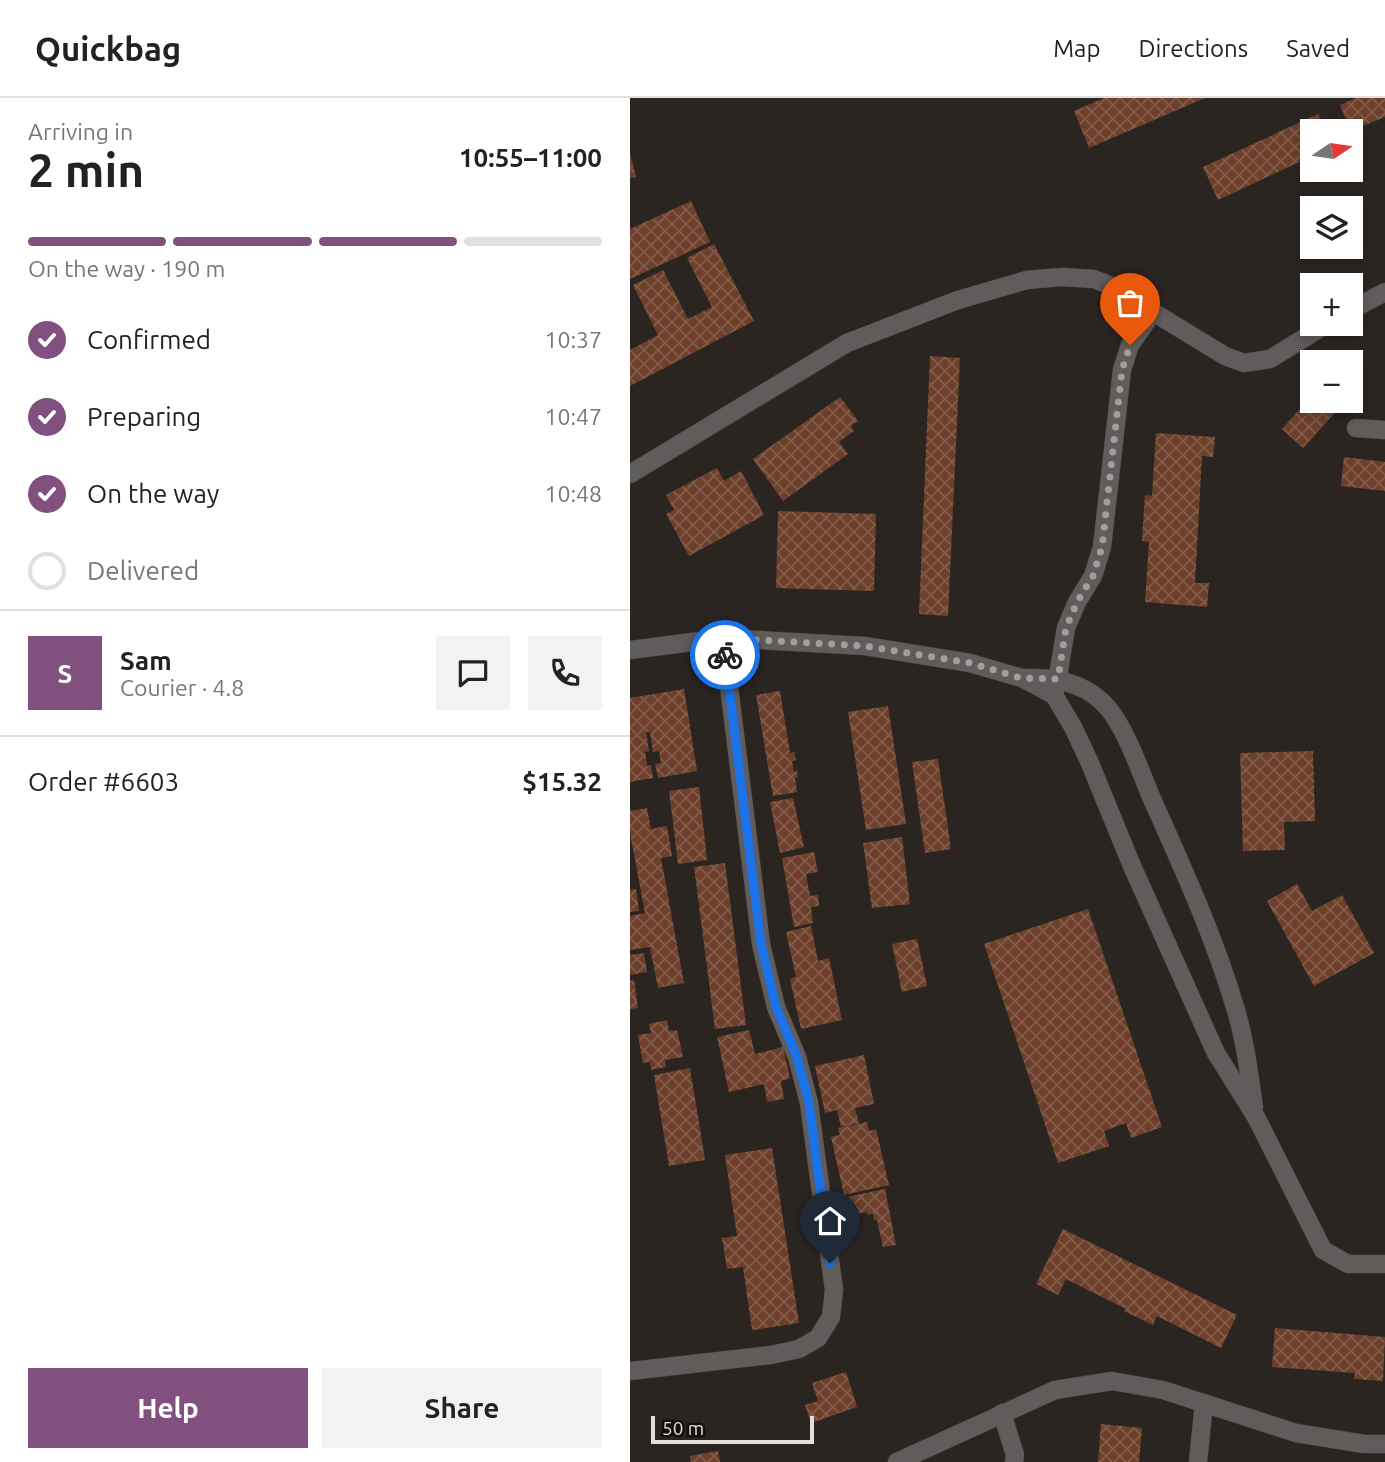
<!DOCTYPE html>
<html lang="en">
<head>
<meta charset="utf-8">
<style>
	body { margin:0; font-family:Ubuntu,sans-serif; background:#f2f2f2; color:#222; height:100vh; display:flex; flex-direction:column; font-size:26px; white-space:nowrap }
	* { box-sizing:border-box; margin:0 }
	p { font-size:23px; color:#767676 }
	.icon { flex:none; width:38px; height:38px; fill:none; stroke:currentColor; stroke-width:2; stroke-linecap:round; stroke-linejoin:round }
	.map { position:relative; flex:1; overflow:hidden }
	.side { display:flex; flex-direction:column; background:#fff; width:630px }
	.side>* { flex:none }
	.needle { width:46px; rotate:77deg }
	.controls { position:absolute; left:670px; top:21px; display:grid; gap:14px }
	.controls a { display:grid; place-items:center; width:63px; height:63px; border-radius:0px; background:#fff; box-shadow:0 4px 10px #0003; font-size:35px }
	.scale { position:absolute; left:21px; bottom:18px; width:163px; box-sizing:border-box; padding-left:7px; border:4px solid #e3dfdd; border-top:0; font-size:19px; line-height:24px; white-space:nowrap; color:#e3dfdd; -webkit-text-stroke:5px #120f0e; paint-order:stroke }
	.pin { position:absolute; display:grid; place-items:center; width:60px; height:60px; color:#fff; margin:-72px -30px; border-radius:50% 50% 50% 0; rotate:-45deg; box-shadow:0 0 7px #0007 }
	.pin .icon { rotate:45deg }
	.courier { position:absolute; display:grid; place-items:center; width:70px; height:70px; margin:-35px; border:5px solid #1a73e8; border-radius:50%; background:#fff; color:#222; box-shadow:0 2px 9px #0007 }
	.summary em { font-style:normal; font-weight:600 }
	.summary div { display:flex; flex-direction:column-reverse }
	.summary { display:flex; align-items:center; justify-content:space-between; height:119px; padding:0 28px }
	h1 { font-size:46px; font-weight:600; line-height:52px }
	.bar { display:grid; grid-template-columns:repeat(4,1fr); gap:10px 7px; align-content:center; height:84px; padding:0 28px }
	.bar i { height:9px; border-radius:5px; background:#e0e0e0 }
	.bar .active { background:#81507e }
	.bar p { grid-column:span 4 }
	.line { display:flex; align-items:center; gap:18px; padding:0 28px; border-top:2px solid #e0e0e0 }
	.line div { flex:1 }
	.round { display:grid; place-items:center; flex:none; width:74px; height:74px; border-radius:0px; background:#f2f2f2 }
	ol { padding:0 28px; list-style:none }
	li { display:flex; align-items:center; gap:21px; height:77px }
	li p { margin-inline-start:auto }
	li .icon { padding:7px; border-radius:50%; background:#81507e; color:#fff; stroke-width:4 }
	li:last-child { color:#767676 }
	li i { width:38px; height:38px; border:4px solid #e0e0e0; border-radius:50% }
	.action { display:flex; gap:14px; margin-top:auto; padding:14px 28px }
	.action a { flex:1; height:80px; border-radius:0px; background:#81507e; color:#fff; font-size:28px; font-weight:600; line-height:80px; text-align:center }
	.action a+a { background:#f2f2f2; color:#222 }
	header { display:flex; align-items:center; gap:42px; box-sizing:border-box; height:98px; padding:0 35px; background:#fff; border-bottom:2px solid #e0e0e0 }
	header strong { font-size:33px }
	nav { display:flex; gap:38px; margin-inline-start:auto; font-size:24px }
	main { display:flex; flex:1; min-height:0 }
	.map>svg:first-child { display:block }
</style>
</head>
<body>
<header>
<strong>Quickbag</strong>
<nav><a>Map</a><a>Directions</a><a>Saved</a></nav>
</header>
<main>
<section class="side">
<div class="summary"><div><h1>2 min</h1><p>Arriving in</p></div><em>10:55–11:00</em></div>
<div class="bar"><i class="active"></i><i class="active"></i><i class="active"></i><i></i><p>On the way · 190 m</p></div>
<ol>
<li><svg class="icon" aria-label="check" viewBox="0 0 24 24"><path d="M5 12l5 5 9-10"/></svg>Confirmed<p>10:37</p></li>
<li><svg class="icon" aria-label="check" viewBox="0 0 24 24"><path d="M5 12l5 5 9-10"/></svg>Preparing<p>10:47</p></li>
<li><svg class="icon" aria-label="check" viewBox="0 0 24 24"><path d="M5 12l5 5 9-10"/></svg>On the way<p>10:48</p></li>
<li><i></i>Delivered</li>
</ol>
<div class="line" style="height:126px"><b class="round" style="background:#81507e;color:#fff">S</b><div><b>Sam</b><p>Courier · 4.8</p></div><a class="round"><svg class="icon" aria-label="chat" viewBox="0 0 24 24"><path d="M4 5h16v11H9l-5 4z"/></svg></a><a class="round"><svg class="icon" aria-label="phone" viewBox="0 0 24 24"><path d="M5 4h4l2 5-3 2q2 4 5 5l2-3 5 2v4C11 20 4 13 5 4z"/></svg></a></div>
<div class="line" style="height:91px"><div>Order #6603</div><b>$15.32</b></div>
<div class="action"><a>Help</a><a>Share</a></div>
</section>
<div class="map">
<svg width="755" height="1364" viewBox="0 0 755 1364">
	<defs>
		<pattern id="building-cross-hatch" width="8" height="8" patternUnits="userSpaceOnUse" patternTransform="scale(1.75)"><rect width="8" height="8" fill="#6e402b"/><path d="M0 0l8 8M0 8l8-8" fill="none" stroke="#835b49"/></pattern>
	</defs>
	<rect width="100%" height="100%" fill="#2b2522"/>
	<g fill="url(#building-cross-hatch)">
		<polygon points="474,0 575,0 459,50 444,13"/>
		<polygon points="726,0 755,0 755,19 721,33 710,7"/>
		<polygon points="688,16 696,33 682,33 682,58 588,102 573,69"/>
		<polygon points="0,55 6,79 0,80"/>
		<polygon points="61,103 80,144 0,181 0,131"/>
		<polygon points="84,146 124,223 0,288 0,252 28,237 3,187 33,172 58,221 82,209 57,160"/>
		<polygon points="300,258 330,260 318,518 289,516"/>
		<polygon points="682,297 682,303 705,303 711,308 673,350 652,331"/>
		<polygon points="210,299 228,323 221,328 224,333 209,344 218,356 153,403 123,361"/>
		<polygon points="526,335 585,339 583,359 572,358 565,485 579,485 577,509 515,504 519,444 512,443 515,397 522,398"/>
		<polygon points="714,359 755,364 755,393 711,388"/>
		<polygon points="87,370 94,383 111,373 134,417 59,458 36,416 44,412 36,397"/>
		<polygon points="148,413 246,416 244,493 146,490"/>
		<polygon points="54,591 67,673 28,680 25,666 31,665 29,653 23,654 20,634 16,634 19,653 15,654 17,668 21,667 23,680 0,684 0,600"/>
		<polygon points="150,593 160,655 164,654 166,662 162,663 164,674 167,673 168,679 165,680 167,694 143,698 126,597"/>
		<polygon points="258,608 276,726 236,732 218,614"/>
		<polygon points="683,653 685,723 654,724 655,752 613,753 610,655"/>
		<polygon points="308,661 321,751 295,755 282,664"/>
		<polygon points="69,689 77,762 48,766 39,693"/>
		<polygon points="163,700 174,749 150,755 140,704"/>
		<polygon points="17,710 21,731 37,728 42,758 31,760 54,885 28,890 20,849 0,852 0,818 15,815 0,735 0,713"/>
		<polygon points="272,739 280,806 242,810 233,745"/>
		<polygon points="184,754 188,774 176,776 180,798 188,797 189,808 181,809 183,825 164,829 152,760"/>
		<polygon points="95,765 116,927 85,931 64,769"/>
		<polygon points="667,786 682,813 712,797 744,855 684,888 637,803"/>
		<polygon points="6,791 9,813 0,814 0,792"/>
		<polygon points="458,811 532,1029 501,1040 496,1025 474,1033 479,1048 428,1065 354,846"/>
		<polygon points="181,828 188,863 199,860 212,922 171,931 160,881 166,879 156,834"/>
		<polygon points="287,841 297,888 272,894 262,846"/>
		<polygon points="14,855 17,874 0,877 0,857"/>
		<polygon points="4,882 8,910 0,911 0,883"/>
		<polygon points="37,922 39,933 47,932 53,959 35,962 36,969 21,972 20,964 13,965 8,937 21,935 19,926"/>
		<polygon points="119,932 125,956 153,949 160,980 151,983 154,1001 137,1004 134,986 99,994 87,939"/>
		<polygon points="234,957 244,1006 225,1010 229,1025 211,1029 207,1012 195,1015 185,968"/>
		<polygon points="60,970 75,1062 39,1068 24,977"/>
		<polygon points="237,1024 239,1033 246,1031 259,1087 214,1097 201,1039 210,1037 208,1030"/>
		<polygon points="142,1050 169,1225 122,1232 113,1169 97,1171 92,1140 107,1138 95,1057"/>
		<polygon points="255,1091 266,1147 253,1149 247,1122 244,1122 243,1115 238,1117 237,1114 226,1116 225,1108 219,1109 218,1104 213,1106 212,1100"/>
		<polygon points="433,1131 607,1217 591,1250 527,1218 523,1227 494,1213 496,1211 436,1181 428,1197 406,1186"/>
		<polygon points="645,1230 755,1239 753,1283 724,1281 725,1275 642,1269"/>
		<polygon points="216,1274 227,1309 181,1325 175,1307 188,1303 182,1285"/>
		<polygon points="471,1326 512,1330 509,1364 468,1364"/>
		<polygon points="88,1353 90,1364 61,1364 60,1358"/>
	</g>
	<g fill="none" stroke-linecap="round" stroke-linejoin="round">
		<defs>
			<g id="minor">
				<polyline points="721,212 755,194"/>
				<polyline points="726,330 755,332"/>
				<polyline points="0,376 217,245 328,202 397,182 432,179 464,181 499,195 523,214 595,258 614,265 640,261 697,226"/>
				<polyline points="0,552 93,540 235,548 340,565 392,580 424,597 443,629 459,663 502,768 586,955 626,1019 693,1152 718,1166 755,1166"/>
				<path d="M396,580C426,579 457,585 478,610C497,633 510,673 522,701C552,768 584,838 605,909C615,941 619,975 624,1009"/>
				<polyline points="426,590 436,530 447,504 463,478 472,449 492,272 500,247 523,214"/>
				<polyline points="0,1273 141,1257 169,1251 188,1240 201,1219 204,1192 179,1005 167,959 146,909 131,846 93,540"/>
				<polyline points="372,1315 385,1357 384,1364"/>
				<polyline points="267,1364 425,1292 482,1283 533,1292 666,1335 734,1346 755,1346"/>
				<polyline points="568,1364 574,1305"/>
			</g>
		</defs>
		<use href="#minor" stroke="#484340" stroke-width="19"/>
		<use href="#minor" stroke="#605c5c" stroke-width="18"/>
	</g>
	<g fill="none" stroke-linecap="round" stroke-linejoin="round">
		<polyline stroke="#a39e9c" stroke-width="7" stroke-dasharray="0 12.6" points="95,557 93,540 235,548 340,565 391,580 428,581 436,530 447,504 463,478 472,449 492,272 500,247"/>
		<polyline stroke="#1a73e8" stroke-width="9" points="95,557 131,846 146,909 167,959 179,1005 200,1165"/>
	</g>
</svg>
<div class="controls">
<a><svg class="needle" viewBox="-14 -14 28 28"><path d="M0-13l5 13h-10z" fill="#e53935"/><path d="M0 13l5-13h-10z" fill="#767676"/></svg></a>
<a><svg class="icon" aria-label="layers" viewBox="0 0 24 24"><path d="M12 4l9 5-9 5-9-5zM3 14l9 5 9-5"/></svg></a>
<a>+</a>
<a>−</a>
</div>
<div class="scale">50 m</div>
<div class="pin" style="left:500px;top:247px;background:#ea580c"><svg class="icon" aria-label="bag" viewBox="0 0 24 24"><path d="M5 8h14l-1 12H6zM9 8a3 3 0 0 1 6 0"/></svg></div>
<div class="pin" style="left:200px;top:1165px;background:#1f2937"><svg class="icon" aria-label="home" viewBox="0 0 24 24"><path d="M3 11l9-7 9 7M6 9v11h12V9"/></svg></div>
<div class="courier" style="left:95px;top:557px"><svg class="icon" aria-label="bike" viewBox="0 0 24 24"><circle cx="6" cy="16" r="4"/><circle cx="18" cy="16" r="4"/><path d="M6 16l4-8h5l3 8M10 8l3 8H6M13 5h3"/></svg></div>
</div>
</main>
</body>
</html>
